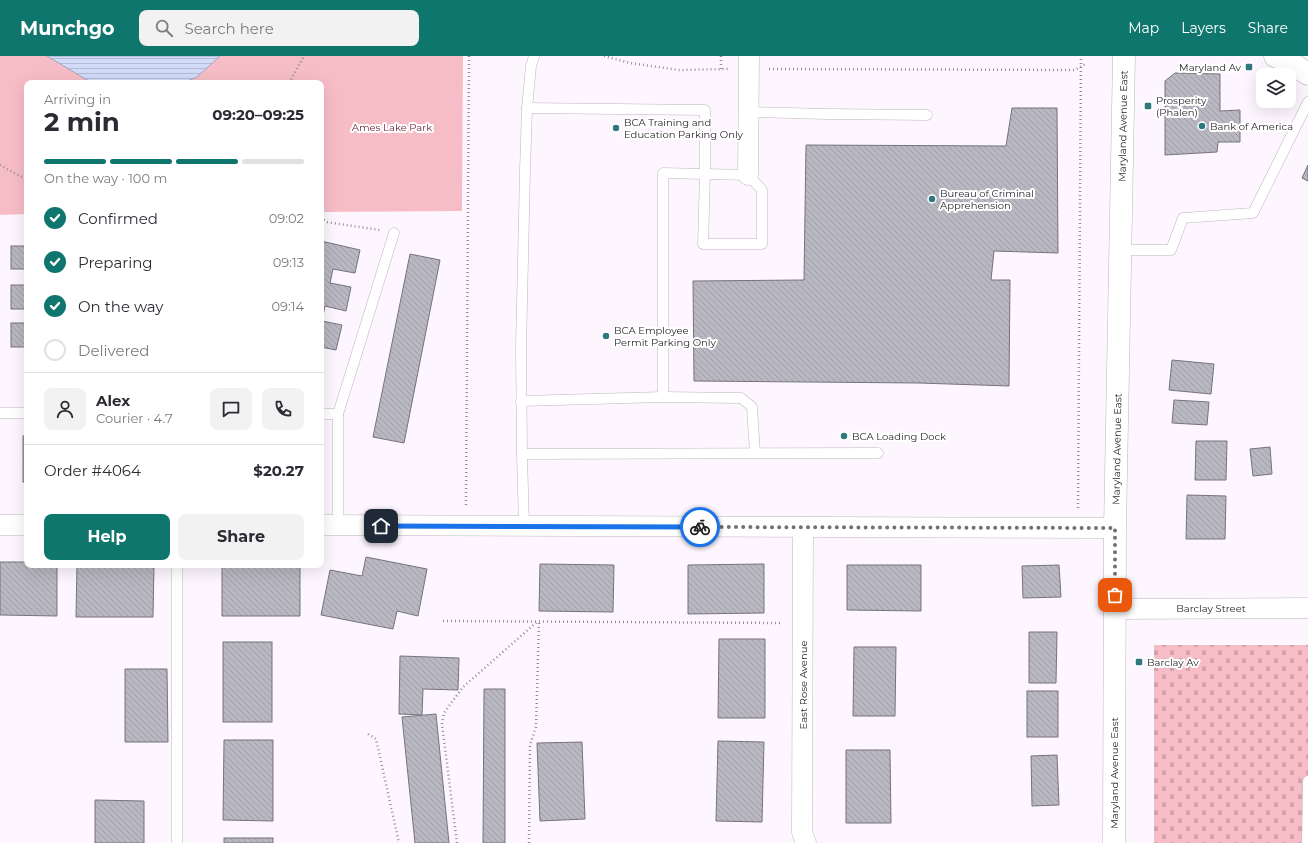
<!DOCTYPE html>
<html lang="en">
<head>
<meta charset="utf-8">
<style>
	body { margin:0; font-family:Montserrat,sans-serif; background:#f2f2f3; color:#2b2b33; height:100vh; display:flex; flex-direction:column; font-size:15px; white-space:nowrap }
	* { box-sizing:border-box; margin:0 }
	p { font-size:13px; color:#7c7c81 }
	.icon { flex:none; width:22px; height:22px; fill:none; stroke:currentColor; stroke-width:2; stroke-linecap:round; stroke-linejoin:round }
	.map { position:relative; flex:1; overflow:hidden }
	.panel { position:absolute; left:24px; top:24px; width:300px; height:488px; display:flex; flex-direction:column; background:#fff; border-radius:8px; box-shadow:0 4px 16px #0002 }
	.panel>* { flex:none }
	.fabs { position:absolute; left:1256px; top:12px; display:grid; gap:8px }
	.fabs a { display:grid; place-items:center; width:40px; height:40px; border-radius:8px; background:#fff; box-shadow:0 4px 16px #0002; font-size:20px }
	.pin { position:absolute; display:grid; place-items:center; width:34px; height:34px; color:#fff; margin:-17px; border-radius:8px; box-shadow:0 2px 6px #0006 }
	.courier { position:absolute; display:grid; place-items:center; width:40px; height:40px; margin:-20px; border:3px solid #1a73e8; border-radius:50%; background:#fff; color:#222; box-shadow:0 1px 5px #0007 }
	.head em { font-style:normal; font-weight:700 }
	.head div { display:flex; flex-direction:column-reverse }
	.head { display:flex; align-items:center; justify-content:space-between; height:68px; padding:0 20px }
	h1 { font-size:26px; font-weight:700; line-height:30px }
	.bar { display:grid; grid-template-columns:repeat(4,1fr); gap:6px 4px; align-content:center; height:48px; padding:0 20px }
	.bar i { height:5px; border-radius:3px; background:#e1e1e2 }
	.bar .selected { background:#0f766e }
	.bar p { grid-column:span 4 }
	.line { display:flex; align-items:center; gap:10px; padding:0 20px; border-top:1px solid #e1e1e2 }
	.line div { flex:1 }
	.round { display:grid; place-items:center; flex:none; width:42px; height:42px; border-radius:8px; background:#f2f2f3 }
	ol { padding:0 20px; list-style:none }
	li { display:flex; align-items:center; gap:12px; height:44px }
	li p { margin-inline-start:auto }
	li .icon { padding:4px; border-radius:50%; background:#0f766e; color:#fff; stroke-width:4 }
	li:last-child { color:#7c7c81 }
	li i { width:22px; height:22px; border:2px solid #e1e1e2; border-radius:50% }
	.action { display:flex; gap:8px; margin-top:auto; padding:8px 20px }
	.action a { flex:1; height:46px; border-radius:8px; background:#0f766e; color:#fff; font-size:16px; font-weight:700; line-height:46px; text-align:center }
	.action a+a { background:#f2f2f3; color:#2b2b33 }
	header { display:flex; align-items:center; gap:24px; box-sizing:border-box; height:56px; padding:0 20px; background:#0f766e; color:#fff }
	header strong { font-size:19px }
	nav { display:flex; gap:22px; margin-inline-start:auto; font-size:14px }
	.search { width:280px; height:36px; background:#f2f2f3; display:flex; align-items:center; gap:10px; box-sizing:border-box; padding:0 14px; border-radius:8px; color:#7c7c81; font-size:15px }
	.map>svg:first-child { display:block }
</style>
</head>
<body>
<header>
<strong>Munchgo</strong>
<div class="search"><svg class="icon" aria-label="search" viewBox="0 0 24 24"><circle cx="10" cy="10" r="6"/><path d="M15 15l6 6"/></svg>Search here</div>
<nav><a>Map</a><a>Layers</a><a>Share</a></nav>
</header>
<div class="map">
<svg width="1308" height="787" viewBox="0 0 1308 787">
	<defs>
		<pattern id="cemetery-stones" width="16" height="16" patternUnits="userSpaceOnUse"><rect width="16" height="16" fill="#f7bdc6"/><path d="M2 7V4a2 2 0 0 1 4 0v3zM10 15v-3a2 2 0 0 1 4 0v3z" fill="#d4a2aa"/></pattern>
		<pattern id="water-rules" width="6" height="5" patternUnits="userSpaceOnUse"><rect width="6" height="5" fill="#d2dbf8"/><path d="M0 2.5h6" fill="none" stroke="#b4bcd5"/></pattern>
		<pattern id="building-back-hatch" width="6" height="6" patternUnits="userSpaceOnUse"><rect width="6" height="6" fill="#b9b7c1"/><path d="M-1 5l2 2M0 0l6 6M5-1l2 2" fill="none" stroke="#9f9da6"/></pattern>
	</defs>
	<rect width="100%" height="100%" fill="#fef6ff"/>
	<rect fill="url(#cemetery-stones)" x="1154" y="589" width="154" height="198"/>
	<polygon fill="#f7bdc6" points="0,0 463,0 462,155 321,156 321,27 27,27 27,158 0,159"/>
	<polygon fill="url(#water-rules)" stroke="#a0a5ba" points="47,0 220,0 197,21 183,27 99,27 87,24"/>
	<g fill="url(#building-back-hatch)" stroke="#76737d">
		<polygon points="1175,17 1220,18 1220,55 1240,54 1240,86 1218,86 1217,96 1165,99 1165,25"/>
		<polygon points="1012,52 1057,52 1058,197 994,195 991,224 1010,224 1009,330 919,327 694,325 693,225 804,224 806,89 1006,90"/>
		<polygon points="1308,109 1308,125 1302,122"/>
		<polygon points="321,185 360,194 355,217 333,213 330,227 351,231 346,255 325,250 322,265 342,269 336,294 321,291"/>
		<rect x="11" y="190" width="16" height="23"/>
		<polygon points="410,198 440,204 404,387 373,381"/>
		<rect x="11" y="229" width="16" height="24"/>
		<rect x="11" y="267" width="16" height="24"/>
		<polygon points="1172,304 1214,308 1211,338 1169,334"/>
		<polygon points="1174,344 1209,346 1207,369 1172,367"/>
		<rect x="23" y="380" width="4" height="46"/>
		<polygon points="1196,385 1227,385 1226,424 1195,424"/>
		<polygon points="1270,391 1272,418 1253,420 1250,393"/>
		<polygon points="1187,439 1226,440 1225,483 1186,483"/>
		<polygon points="366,501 427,513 418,560 397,555 393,573 321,559 330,514 362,520"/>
		<polygon points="0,506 27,506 27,509 57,509 57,560 0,559"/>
		<polygon points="540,508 614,509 613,556 539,555"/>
		<polygon points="764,508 764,557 688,558 688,509"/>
		<polygon points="77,509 154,509 153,561 76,561"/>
		<polygon points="847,509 921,509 921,555 847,554"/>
		<polygon points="1059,509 1061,541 1023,542 1022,510"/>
		<polygon points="222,510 300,511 300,560 222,560"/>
		<polygon points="1029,576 1057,576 1056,627 1029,627"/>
		<polygon points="719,583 765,583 765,662 718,662"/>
		<rect x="223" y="586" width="49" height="80"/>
		<polygon points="854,591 896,591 895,660 853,660"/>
		<polygon points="400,600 459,602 458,634 423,633 422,659 399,658"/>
		<polygon points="125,613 167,613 168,686 125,686"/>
		<polygon points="484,633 505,633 505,787 483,787"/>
		<rect x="1027" y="635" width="31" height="46"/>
		<polygon points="436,658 449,787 415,787 402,661"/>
		<polygon points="224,684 273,684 273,765 223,764"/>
		<polygon points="718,685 764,686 762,766 716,765"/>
		<polygon points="582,686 585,763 540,765 537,687"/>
		<polygon points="846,694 890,694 891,767 846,767"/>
		<polygon points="1057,699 1059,749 1032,750 1031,700"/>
		<polygon points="95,744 144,745 144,787 95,787"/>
		<rect x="224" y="782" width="49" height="5"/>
	</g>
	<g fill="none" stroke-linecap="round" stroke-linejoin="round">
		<defs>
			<g id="lane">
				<polyline points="534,0 531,10 527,52 525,115 521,291 522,398 878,397"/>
				<polyline points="527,52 705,54 705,118 663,117 663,341"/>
				<polyline points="749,56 826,58 927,59"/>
				<polygon points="705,118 748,119 762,134 762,188 703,188"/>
				<polyline points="1120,194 1171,194 1183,162 1253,157 1308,46"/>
				<polyline points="521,345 663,341 741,342 752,351 755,397"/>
				<polyline points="0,357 27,357"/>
				<polyline points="321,358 338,358"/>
				<polyline points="522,398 524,470"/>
				<polyline points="338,469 338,358 394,177"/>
				<polyline points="177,509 177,787"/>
				<polyline points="1307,787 1308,725"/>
			</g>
			<g id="street">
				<polyline points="748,119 749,0"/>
				<polyline points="0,469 27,469"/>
				<polyline points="321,469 1115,472"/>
				<polyline points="803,471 802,776 806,787"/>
				<polyline points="1115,553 1308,552"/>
			</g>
			<g id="secondary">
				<polyline points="1275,0 1291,7 1308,18"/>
				<polyline points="1114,787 1115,472 1124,0"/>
			</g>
		</defs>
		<use href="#lane" stroke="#bdb5be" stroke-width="11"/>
		<use href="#street" stroke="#bdb5be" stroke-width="21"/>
		<use href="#secondary" stroke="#bdb5be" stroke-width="23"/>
		<g stroke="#958f95" stroke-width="2.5" stroke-dasharray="1 3" stroke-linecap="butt">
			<polyline points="604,0 630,7 679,14 728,13"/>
			<polyline points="721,13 721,0"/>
			<polyline points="769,13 1075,14 1087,7"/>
			<polyline points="289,27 304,0"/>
			<polyline points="0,109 27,124"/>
			<polyline points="321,161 326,166 380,174"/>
			<polyline points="466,449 469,0"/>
			<polyline points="1078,452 1081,0"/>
			<polyline points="443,565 783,567"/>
			<polyline points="368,678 376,683 399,787"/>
			<polyline points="457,787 442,668 444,657 463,631 538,565"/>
			<polyline points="529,787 530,689 536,671 539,566"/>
		</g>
		<use href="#lane" stroke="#fff" stroke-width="10"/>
		<use href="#street" stroke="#fff" stroke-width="20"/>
		<use href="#secondary" stroke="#fff" stroke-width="22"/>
	</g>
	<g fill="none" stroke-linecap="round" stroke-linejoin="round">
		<polyline stroke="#746f75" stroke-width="4" stroke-dasharray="0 7.2" points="700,471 1115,472 1115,539"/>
		<polyline stroke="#1a73e8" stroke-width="5" points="381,470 700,471"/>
	</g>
	<g fill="#2f787d" stroke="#fff" stroke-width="1.5">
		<rect x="1245" y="7" width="8" height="8" rx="2"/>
		<rect x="1144" y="46" width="8" height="8" rx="2"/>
		<circle cx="1202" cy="70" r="4"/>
		<circle cx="616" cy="72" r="4"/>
		<circle cx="932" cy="143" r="4"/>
		<circle cx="606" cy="280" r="4"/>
		<circle cx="844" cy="380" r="4"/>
		<rect x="1135" y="602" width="8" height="8" rx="2"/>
	</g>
	<g text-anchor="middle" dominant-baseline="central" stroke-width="4" stroke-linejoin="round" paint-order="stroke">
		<g font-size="10" fill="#2a272a" stroke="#fff" text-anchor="start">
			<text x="1241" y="11" text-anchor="end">Maryland Av</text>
			<text x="1156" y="44">Prosperity<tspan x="1156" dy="12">(Phalen)</tspan></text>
			<text x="624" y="66">BCA Training and<tspan x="624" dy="12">Education Parking Only</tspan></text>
			<text x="1210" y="70">Bank of America</text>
			<text x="940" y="137">Bureau of Criminal<tspan x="940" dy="12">Apprehension</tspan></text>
			<text x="614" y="274">BCA Employee<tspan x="614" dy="12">Permit Parking Only</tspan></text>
			<text x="852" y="380">BCA Loading Dock</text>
			<text x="1147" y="606">Barclay Av</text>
		</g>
		<g font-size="10" fill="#2a272a" stroke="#fff">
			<text transform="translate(1123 70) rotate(-89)">Maryland Avenue East</text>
			<text transform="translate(1117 393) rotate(-89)">Maryland Avenue East</text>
			<text x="1211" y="552">Barclay Street</text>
			<text transform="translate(803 629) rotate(-90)">East Rose Avenue</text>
			<text transform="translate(1114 717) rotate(-90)">Maryland Avenue East</text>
		</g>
		<g font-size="10" fill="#6f2a3b" stroke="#fff">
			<text x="392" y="71">Ames Lake Park</text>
		</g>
	</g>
</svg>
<div class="fabs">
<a><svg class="icon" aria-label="layers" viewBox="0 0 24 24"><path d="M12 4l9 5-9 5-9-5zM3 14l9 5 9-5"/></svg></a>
</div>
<div class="pin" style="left:1115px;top:539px;background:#ea580c"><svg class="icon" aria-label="bag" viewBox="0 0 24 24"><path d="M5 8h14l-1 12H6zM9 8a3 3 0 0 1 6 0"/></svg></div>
<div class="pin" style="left:381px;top:470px;background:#1f2937"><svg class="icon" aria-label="home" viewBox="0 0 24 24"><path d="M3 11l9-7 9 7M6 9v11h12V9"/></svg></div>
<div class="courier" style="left:700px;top:471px"><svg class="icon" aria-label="bike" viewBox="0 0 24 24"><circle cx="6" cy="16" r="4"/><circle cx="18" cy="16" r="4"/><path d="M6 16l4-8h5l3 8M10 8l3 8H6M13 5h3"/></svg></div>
<section class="panel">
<div class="head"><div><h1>2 min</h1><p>Arriving in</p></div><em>09:20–09:25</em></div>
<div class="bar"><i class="selected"></i><i class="selected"></i><i class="selected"></i><i></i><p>On the way · 100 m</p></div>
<ol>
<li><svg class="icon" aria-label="check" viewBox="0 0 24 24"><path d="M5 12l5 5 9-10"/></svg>Confirmed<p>09:02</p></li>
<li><svg class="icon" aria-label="check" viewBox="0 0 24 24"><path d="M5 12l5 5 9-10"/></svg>Preparing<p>09:13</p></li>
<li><svg class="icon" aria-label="check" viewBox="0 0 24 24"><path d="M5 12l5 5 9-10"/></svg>On the way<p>09:14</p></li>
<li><i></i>Delivered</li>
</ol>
<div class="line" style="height:72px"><a class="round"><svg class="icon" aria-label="person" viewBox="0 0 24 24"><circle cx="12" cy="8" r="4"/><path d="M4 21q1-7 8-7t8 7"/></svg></a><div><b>Alex</b><p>Courier · 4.7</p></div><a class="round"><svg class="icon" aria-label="chat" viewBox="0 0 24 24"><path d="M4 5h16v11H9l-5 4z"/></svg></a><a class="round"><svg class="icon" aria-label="phone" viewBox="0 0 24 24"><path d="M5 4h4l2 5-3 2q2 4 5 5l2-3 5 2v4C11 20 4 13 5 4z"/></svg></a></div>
<div class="line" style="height:52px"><div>Order #4064</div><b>$20.27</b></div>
<div class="action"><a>Help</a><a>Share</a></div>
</section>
</div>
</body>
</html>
